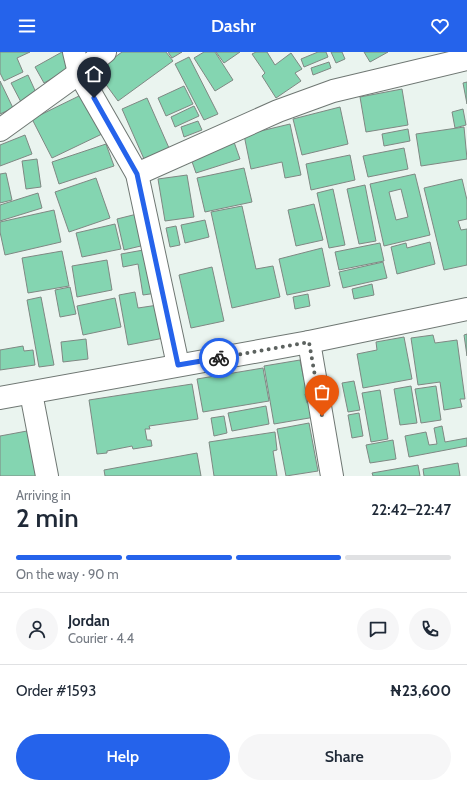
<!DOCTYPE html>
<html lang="en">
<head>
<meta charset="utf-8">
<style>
	body { margin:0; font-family:Cabin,sans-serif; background:#f6f6f7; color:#1f2937; height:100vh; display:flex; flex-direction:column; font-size:15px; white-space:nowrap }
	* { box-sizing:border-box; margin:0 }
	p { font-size:13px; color:#747a83 }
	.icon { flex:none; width:22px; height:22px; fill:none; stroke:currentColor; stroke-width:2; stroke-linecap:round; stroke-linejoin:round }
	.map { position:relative; height:424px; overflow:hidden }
	.drawer { display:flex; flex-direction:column; background:#fff; flex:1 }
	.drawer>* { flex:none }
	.pin { position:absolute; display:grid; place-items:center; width:34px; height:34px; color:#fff; margin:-41px -17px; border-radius:50% 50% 50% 0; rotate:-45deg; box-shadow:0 0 4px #0007 }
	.pin .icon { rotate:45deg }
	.courier { position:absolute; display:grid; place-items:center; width:40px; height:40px; margin:-20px; border:3px solid #2563eb; border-radius:50%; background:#fff; color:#222; box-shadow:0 1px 5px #0007 }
	.head em { font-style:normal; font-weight:600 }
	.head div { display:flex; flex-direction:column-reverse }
	.head { display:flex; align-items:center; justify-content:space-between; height:68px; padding:0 16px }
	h1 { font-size:26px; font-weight:600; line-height:30px }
	.bar { display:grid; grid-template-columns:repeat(4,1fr); gap:6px 4px; align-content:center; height:48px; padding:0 16px }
	.bar i { height:5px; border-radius:3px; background:#e0e1e3 }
	.bar .active { background:#2563eb }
	.bar p { grid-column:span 4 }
	.line { display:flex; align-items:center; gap:10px; padding:0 16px; border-top:1px solid #e0e1e3 }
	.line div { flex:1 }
	.round { display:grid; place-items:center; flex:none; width:42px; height:42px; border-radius:21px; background:#f6f6f7 }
	.action { display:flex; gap:8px; margin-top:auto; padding:8px 16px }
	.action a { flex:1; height:46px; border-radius:24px; background:#2563eb; color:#fff; font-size:16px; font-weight:600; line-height:46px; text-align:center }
	.action a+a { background:#f6f6f7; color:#1f2937 }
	header { display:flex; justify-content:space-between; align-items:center; height:52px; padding:0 16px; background:#2563eb; color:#fff; font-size:18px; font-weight:600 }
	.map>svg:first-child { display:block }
</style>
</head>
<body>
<header><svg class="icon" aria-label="menu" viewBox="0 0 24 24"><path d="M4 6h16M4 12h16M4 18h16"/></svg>Dashr<svg class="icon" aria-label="heart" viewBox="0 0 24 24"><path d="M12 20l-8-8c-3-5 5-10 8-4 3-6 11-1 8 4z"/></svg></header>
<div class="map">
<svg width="467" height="424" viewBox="0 0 467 424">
	<rect width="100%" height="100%" fill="#eaf4ef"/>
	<g fill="#84d5b1" stroke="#7f8883" fill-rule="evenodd">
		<polygon points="0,0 30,0 17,6 23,20 4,29 0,21"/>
		<polygon points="62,0 66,0 74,14 44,31 35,15"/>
		<polygon points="122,0 166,0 173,9 118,49 96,19"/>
		<polygon points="168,0 182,0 172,6"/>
		<polygon points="204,0 215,0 233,28 215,39 194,6"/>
		<polygon points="216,0 240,0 224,11"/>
		<polygon points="256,0 267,0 275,13 291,1 302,17 295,21 301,29 276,46 262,24 265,21 252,2"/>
		<polygon points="318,0 326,0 328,5 304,15 301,7"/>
		<polygon points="331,0 342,0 345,7 336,11"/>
		<polygon points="364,0 388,0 370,10"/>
		<polygon points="189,5 218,62 204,68 175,12"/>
		<polygon points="329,10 331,16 313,23 311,16"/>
		<polygon points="28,23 38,45 22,52 11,31"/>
		<polygon points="0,29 13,56 0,62"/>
		<polygon points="467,30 467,52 463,31"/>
		<polygon points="184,34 193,52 166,64 158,46"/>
		<polygon points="402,37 408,73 366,80 360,45"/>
		<polygon points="83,42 102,82 52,106 32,67"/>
		<polygon points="147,46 169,96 144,107 122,57"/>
		<polygon points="194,54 199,64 175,75 171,65"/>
		<polygon points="340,55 348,92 302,103 293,67"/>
		<polygon points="463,57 466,73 455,76 452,60"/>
		<polygon points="198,69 202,78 184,85 181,75"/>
		<polygon points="290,72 301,123 285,126 282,110 251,117 244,83"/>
		<polygon points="464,75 467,107 421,114 416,82"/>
		<polygon points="408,77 410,89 384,94 382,82"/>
		<polygon points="25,83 32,102 0,114 0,93"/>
		<polygon points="234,90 240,107 196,121 190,104"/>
		<polygon points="106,92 114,114 59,132 52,110"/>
		<polygon points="404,96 408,117 368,125 363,104"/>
		<polygon points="350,103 355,128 311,138 306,112"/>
		<polygon points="37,107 41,135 26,137 22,109"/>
		<polygon points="244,116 252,150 205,160 197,126"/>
		<polygon points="6,121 12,148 0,151 0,122"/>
		<path d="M415,122L430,183L384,194L370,132ZM401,137L408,165L396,168L389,140Z"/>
		<polygon points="187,123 194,165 165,169 158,127"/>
		<polygon points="96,126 110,166 69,180 55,140"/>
		<polygon points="462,127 467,148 467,167 458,169 461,178 467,177 467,213 444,218 424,136"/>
		<polygon points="365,133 376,189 359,192 347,137"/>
		<polygon points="333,137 345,193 329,196 317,141"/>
		<polygon points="38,141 42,156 0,169 0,153"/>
		<polygon points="314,152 323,188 296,194 288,158"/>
		<polygon points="242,154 256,217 273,214 280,245 232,256 211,160"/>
		<polygon points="54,158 61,190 5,203 0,180 0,170"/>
		<polygon points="137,162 145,193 124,198 117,167"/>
		<polygon points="205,168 209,185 185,191 181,173"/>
		<polygon points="115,172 121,197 82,205 76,181"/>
		<polygon points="176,174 180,193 170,195 166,176"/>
		<polygon points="430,190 435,212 397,222 391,195 406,191 407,196"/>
		<polygon points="380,191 384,209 339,218 335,200"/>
		<polygon points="322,196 330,234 287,243 279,207"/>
		<polygon points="149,197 157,241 143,243 138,212 123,215 121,202"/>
		<polygon points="62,199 69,234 28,241 22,206"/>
		<polygon points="107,208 112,238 77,245 72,214"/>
		<polygon points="383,210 387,226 343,236 339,220"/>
		<polygon points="212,215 224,269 191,276 179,223"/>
		<polygon points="372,232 374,243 354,247 352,237"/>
		<polygon points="70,235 76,262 60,265 55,238"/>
		<polygon points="135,240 138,256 158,253 164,286 128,293 119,243"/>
		<polygon points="308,242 310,254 295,257 293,245"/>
		<polygon points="41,245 54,313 39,315 27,248"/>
		<polygon points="115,246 121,275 83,283 77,254"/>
		<polygon points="467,282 467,304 464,283"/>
		<polygon points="433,283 435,291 457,288 465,347 460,347 462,355 444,358 440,330 418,333 411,286"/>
		<polygon points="404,285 412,327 363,336 357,302 377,298 376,290"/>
		<polygon points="86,287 88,307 63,310 61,290"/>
		<polygon points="23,294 24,299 33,298 35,313 0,318 0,298"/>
		<polygon points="300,308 304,328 308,328 311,341 305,342 307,351 312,350 315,365 274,372 264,314"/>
		<polygon points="263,316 269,349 203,360 197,327"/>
		<polygon points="354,329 360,358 348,360 342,331"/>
		<polygon points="192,332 198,367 149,374 150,377 145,377 147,388 151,388 152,394 133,397 132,394 107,399 107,401 97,402 89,348"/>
		<polygon points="411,334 417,371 400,373 394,337"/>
		<polygon points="436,334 441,368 421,371 415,337"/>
		<polygon points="380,338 388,387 371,390 362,341"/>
		<polygon points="266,354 269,372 232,379 228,361"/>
		<polygon points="359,361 363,384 352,386 348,363"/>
		<polygon points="224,364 227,381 214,384 211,366"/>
		<polygon points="309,371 318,419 286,424 277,377"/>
		<polygon points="442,374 445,390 467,386 467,394 409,405 405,384 426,380 429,393 437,392 434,376"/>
		<polygon points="27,379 36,424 0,424 0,384"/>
		<polygon points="275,380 277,398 273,399 277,424 214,424 209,390"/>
		<polygon points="393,388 396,407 370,411 366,393"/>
		<polygon points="197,401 201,424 105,424 104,418"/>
		<polygon points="458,411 460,424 424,424 423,417"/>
		<polygon points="418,413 420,424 373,424 372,421"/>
	</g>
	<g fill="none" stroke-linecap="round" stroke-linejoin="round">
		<defs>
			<g id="street">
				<polyline points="74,0 79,21 137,122 178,313"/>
				<polyline points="0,78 79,21 105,0"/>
				<polyline points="137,122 278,59 333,39 467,7"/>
				<polyline points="309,290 332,424"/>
				<polyline points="31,341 47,424"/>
				<polyline points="0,346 309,290 467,257"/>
			</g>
		</defs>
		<use href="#street" stroke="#6f7773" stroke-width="24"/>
		<use href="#street" stroke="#fff" stroke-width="22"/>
	</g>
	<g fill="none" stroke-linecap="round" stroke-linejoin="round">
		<polyline stroke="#5c625f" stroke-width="4" stroke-dasharray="0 7.2" points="219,306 309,290 322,364"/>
		<polyline stroke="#2563eb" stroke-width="5" points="94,46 137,122 178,313 219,306"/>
	</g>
</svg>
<div class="pin" style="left:322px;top:364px;background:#ea580c"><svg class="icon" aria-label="bag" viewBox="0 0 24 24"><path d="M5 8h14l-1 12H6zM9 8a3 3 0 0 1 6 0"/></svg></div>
<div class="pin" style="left:94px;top:46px;background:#1f2937"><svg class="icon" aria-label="home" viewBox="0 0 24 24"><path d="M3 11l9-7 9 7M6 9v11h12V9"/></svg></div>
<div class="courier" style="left:219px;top:306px"><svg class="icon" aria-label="bike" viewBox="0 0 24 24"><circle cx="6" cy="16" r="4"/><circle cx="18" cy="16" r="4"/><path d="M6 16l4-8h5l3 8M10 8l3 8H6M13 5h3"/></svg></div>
</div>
<section class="drawer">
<div class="head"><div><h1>2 min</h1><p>Arriving in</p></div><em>22:42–22:47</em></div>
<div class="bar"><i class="active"></i><i class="active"></i><i class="active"></i><i></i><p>On the way · 90 m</p></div>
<div class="line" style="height:72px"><a class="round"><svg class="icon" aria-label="person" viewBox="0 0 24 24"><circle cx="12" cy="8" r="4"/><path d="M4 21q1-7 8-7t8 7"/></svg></a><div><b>Jordan</b><p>Courier · 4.4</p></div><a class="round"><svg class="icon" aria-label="chat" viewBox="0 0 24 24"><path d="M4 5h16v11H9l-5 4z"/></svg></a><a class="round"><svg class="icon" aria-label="phone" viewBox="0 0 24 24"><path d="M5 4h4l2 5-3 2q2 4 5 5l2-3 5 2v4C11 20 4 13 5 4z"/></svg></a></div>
<div class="line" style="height:52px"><div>Order #1593</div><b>₦23,600</b></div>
<div class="action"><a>Help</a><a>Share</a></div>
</section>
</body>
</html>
